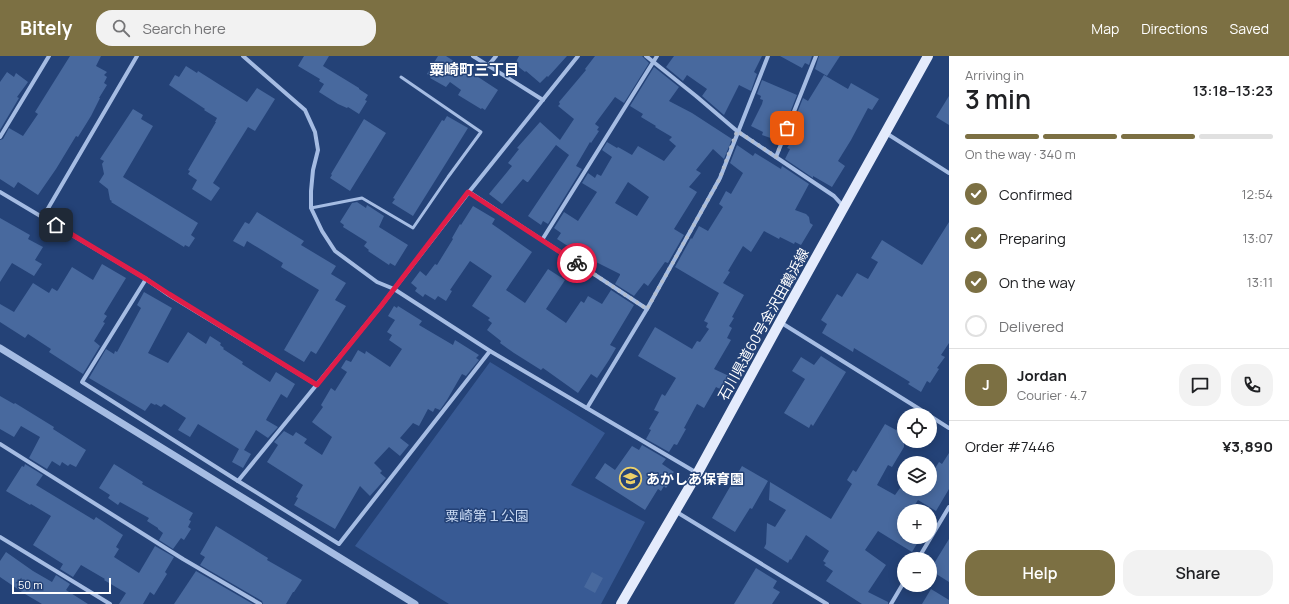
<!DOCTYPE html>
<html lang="en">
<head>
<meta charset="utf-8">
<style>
	body { margin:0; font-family:Manrope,"Noto Sans JP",sans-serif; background:#f2f2f2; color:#202124; height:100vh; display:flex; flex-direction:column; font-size:15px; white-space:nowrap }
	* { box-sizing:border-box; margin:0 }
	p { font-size:13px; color:#757577 }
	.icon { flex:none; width:22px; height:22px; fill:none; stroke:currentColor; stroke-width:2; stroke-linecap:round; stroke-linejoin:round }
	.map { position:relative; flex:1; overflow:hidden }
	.panel { display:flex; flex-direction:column; background:#fff; width:340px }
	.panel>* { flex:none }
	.controls { position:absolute; left:897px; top:352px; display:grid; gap:8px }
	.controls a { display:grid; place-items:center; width:40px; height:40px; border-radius:50%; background:#fff; box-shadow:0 2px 10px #0003; font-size:20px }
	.scale { position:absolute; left:12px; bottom:10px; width:99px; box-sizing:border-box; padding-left:4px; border:2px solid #fff; border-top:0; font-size:11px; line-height:14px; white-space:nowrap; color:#fff; -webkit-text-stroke:3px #244277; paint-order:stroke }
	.pin { position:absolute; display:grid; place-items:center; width:34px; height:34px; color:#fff; margin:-17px; border-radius:8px; box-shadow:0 2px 6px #0006 }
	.courier { position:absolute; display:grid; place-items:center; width:40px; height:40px; margin:-20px; border:3px solid #e11d48; border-radius:50%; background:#fff; color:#222; box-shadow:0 1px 5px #0007 }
	.head em { font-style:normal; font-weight:600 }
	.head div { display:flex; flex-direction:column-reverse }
	.head { display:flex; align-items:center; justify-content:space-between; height:68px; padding:0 16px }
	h1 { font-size:26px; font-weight:600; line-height:30px }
	.bar { display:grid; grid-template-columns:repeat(4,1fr); gap:6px 4px; align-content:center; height:48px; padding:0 16px }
	.bar i { height:5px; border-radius:3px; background:#e0e0e0 }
	.bar .on { background:#7c7043 }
	.bar p { grid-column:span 4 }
	.line { display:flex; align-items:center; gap:10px; padding:0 16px; border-top:1px solid #e0e0e0 }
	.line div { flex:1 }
	.round { display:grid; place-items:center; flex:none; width:42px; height:42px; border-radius:16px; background:#f2f2f2 }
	ol { padding:0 16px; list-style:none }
	li { display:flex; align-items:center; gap:12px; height:44px }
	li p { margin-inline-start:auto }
	li .icon { padding:4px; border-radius:50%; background:#7c7043; color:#fff; stroke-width:4 }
	li:last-child { color:#757577 }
	li i { width:22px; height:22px; border:2px solid #e0e0e0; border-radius:50% }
	.primary-button { display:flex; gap:8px; margin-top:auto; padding:8px 16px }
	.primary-button a { flex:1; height:46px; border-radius:16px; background:#7c7043; color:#fff; font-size:16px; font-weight:600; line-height:46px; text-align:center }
	.primary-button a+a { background:#f2f2f2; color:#202124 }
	header { display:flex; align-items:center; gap:24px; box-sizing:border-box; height:56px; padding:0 20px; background:#7c7043; color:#fff }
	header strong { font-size:19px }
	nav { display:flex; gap:22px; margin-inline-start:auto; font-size:14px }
	.search { width:280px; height:36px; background:#f2f2f2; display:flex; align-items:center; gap:10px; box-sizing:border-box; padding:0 14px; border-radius:16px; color:#757577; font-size:15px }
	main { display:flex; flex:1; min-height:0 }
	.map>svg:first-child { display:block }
</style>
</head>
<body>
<header>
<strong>Bitely</strong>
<div class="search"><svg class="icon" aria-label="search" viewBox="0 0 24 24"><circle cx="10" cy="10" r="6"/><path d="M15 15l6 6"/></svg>Search here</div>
<nav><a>Map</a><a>Directions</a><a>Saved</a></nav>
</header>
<main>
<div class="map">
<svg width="949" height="548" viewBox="0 0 949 548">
	<rect width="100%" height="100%" fill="#244277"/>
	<polygon fill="#385a94" points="490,306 605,377 571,429 645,466 601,548 449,548 355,490"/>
	<g fill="#48699e" fill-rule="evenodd">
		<polygon points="70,0 101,0 96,10 107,16 104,19 107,21 104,27 107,29 99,42 100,42 91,60 78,81 76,80 56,113 38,139 18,126 14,132 0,123 0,84 3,83 9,72 23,80 38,58 35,56"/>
		<polygon points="304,0 329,0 323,10 359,32 359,33 368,39 365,44 367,45 359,58 348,51 347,52 338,48 319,36 324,28 319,25 320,23 298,10"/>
		<polygon points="438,0 446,0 498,34 485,54 482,52 481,53 458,39 461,34 450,26 446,31 430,22 431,20 427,18"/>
		<polygon points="519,0 567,0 548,21 547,20 540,27 526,15 525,16 515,8"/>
		<polygon points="595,0 642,0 649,7 624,47 615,41 595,68 599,71 597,74 599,75 591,87 590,86 576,110 582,113 548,168 543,165 541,169 528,160 569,99 556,89 528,126 527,126 523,123 502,148 489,138 512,110 508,107 519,93 517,92 540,66 560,84 574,63 558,50 560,48 559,46 586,14 585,13"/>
		<polygon points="674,0 762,0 754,16 757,18 751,35 739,29 724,59 702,40 707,33 687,19 683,25 666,11"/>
		<polygon points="780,0 812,0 809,9 805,7 802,12"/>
		<polygon points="819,0 840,0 827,20 815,13"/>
		<polygon points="186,10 197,17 198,15 247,46 257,32 275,43 255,75 248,71 213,127 220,132 211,145 192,133 197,124 188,118 190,115 188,114 216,66 215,66 217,62 204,54 205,53 169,29 175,19 179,21"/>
		<path d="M654,11L679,31L669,45L692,57L732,83L724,103L713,93L696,114L701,117L689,131L697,136L674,173L684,179L668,207L665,206L648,230L644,227L634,240L615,228L620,219V218L590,203L589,204L557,183L561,177L554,172L564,156L578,165L597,136L582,127L588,117L595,122L597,118L601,120L612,101L602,94L607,86L617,92L618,91L632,99L638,90L664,105L676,90L669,84L672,81L655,71L656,70L641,61L643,58L630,50ZM628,126L649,141L637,160L615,147Z"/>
		<polygon points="7,16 14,21 16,17 28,26 17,41 19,42 0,74 0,26"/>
		<polygon points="824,19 848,33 851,27 879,43 872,54 868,52 851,84 838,105 845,110 832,131 813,120 813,122 785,103 790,93 787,92 789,89 785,88 803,42 808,45"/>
		<polygon points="762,24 797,39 779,85 762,79 763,76 751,70 762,48 763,44 760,43 761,40 757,38"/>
		<polygon points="949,40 949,69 936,61"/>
		<polygon points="133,53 143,59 141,63 153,70 123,121 198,167 191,179 195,182 189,191 185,189 184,191 111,146 112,145 110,144 108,133 99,126 104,118 102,108 104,105 100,103"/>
		<polygon points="447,60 468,72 413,160 392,147 395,143 393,142 442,64 444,65"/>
		<polygon points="364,63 386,77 350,135 330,122 332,119 331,118"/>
		<polygon points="737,89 753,100 755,97 781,113 782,110 809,128 795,154 806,158 809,161 810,167 813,169 801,189 795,186 794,188 780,181 779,183 764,175 751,196 743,190 728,215 730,216 723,227 744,239 732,261 734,262 729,270 732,272 727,282 731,284 714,313 729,320 722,334 716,331 704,352 697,348 684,372 686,373 677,389 674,388 669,396 646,383 651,374 649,373 659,356 654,354 662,338 665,340 676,322 638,300 655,271 692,293 697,285 700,286 709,273 706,271 708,267 704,265 719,237 675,211 691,182 692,183 699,170 708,175 723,151 719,148 726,135 731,138 743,117 730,107"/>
		<polygon points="357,146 366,152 367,149 384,160 379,171 408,189 395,210 390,207 389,209 368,195 369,194 364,190 367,186 343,171 344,169 340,166 352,147"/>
		<polygon points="473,150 495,163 492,168 532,196 506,234 525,247 548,213 565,224 546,253 566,267 581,245 584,247 588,240 602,248 611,234 634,249 610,289 616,292 609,304 597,322 591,318 578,337 543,312 541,314 514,297 500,287 501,285 487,274 492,267 488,264 490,262 472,250 492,220 470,205 450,234 452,235 446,245 438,240 435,244 425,238 423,241 415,235 417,232 411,227 420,215 426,220 435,208 437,209 453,183 452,182 460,168 461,169"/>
		<polygon points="257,156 304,185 301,189 336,210 331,218 346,227 335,244 346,250 316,298 311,295 304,306 284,294 319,234 281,211 283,207 257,191 247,185 244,191 233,185 245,166 249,168"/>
		<polygon points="0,162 30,179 28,183 43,191 35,204 42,208 34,220 12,207 0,226"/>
		<polygon points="949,166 949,287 941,299 945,301 937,312 939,313 930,327 927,325 921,336 908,328 910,326 854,292 853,296 822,277 827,268 821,264 837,238 842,241 857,217 868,223 878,206 871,202 882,184 922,209"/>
		<polygon points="102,208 126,222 104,258 107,260 103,266 105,267 94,285 100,290 83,318 49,296 51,293 28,278 25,282 0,266 0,248 14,256 33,227 49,237 52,232 57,235 58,234 72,211 93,224"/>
		<polygon points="144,236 172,252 148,297 168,307 188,276 206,288 210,280 221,287 220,289 224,292 223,293 243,306 242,308 270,326 276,316 295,328 287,342 281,338 267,362 266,364 278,371 268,382 256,374 244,394 251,398 243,412 232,406 239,393 198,368 190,381 178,374 186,362 164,348 161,351 156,348 155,349 151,347 145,355 89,322 106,293 114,298 115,295 117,296 141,252 137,249"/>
		<polygon points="394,250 397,252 398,250 422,265 419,269 453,289 455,284 479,299 476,302 479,304 466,320 462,318 447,344 440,354 435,352 433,356 428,353 419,370 413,367 400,382 409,389 400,400 389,391 374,407 382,415 380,417 386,422 370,440 360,430 335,473 294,449 298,442 296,441 303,429 267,406 278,389 274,386 284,375 293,380 296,376 307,383 304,387 322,399 332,381 312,366 323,351 321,349 331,332 335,335 347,316 341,312 346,304 351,306 358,294 365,298 366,295 390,311 402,293 389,284 392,279 387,276 395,264 388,260"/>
		<polygon points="821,300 846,316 813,370 811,368 809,372 784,357 805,323 792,315 801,301 814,309"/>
		<polygon points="0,340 14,348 15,347 54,371 53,373 86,394 76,411 70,408 68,410 62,406 60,410 52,405 47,413 29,402 40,381 21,370 14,381 0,373"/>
		<polygon points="885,368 896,374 897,373 904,377 904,391 892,411 888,409 877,429 895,439 900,432 902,433 930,433 930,420 939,406 942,408 949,397 949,433 936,455 918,444 911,455 904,455 904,481 921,481 912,496 878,475 865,494 886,509 868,536 888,546 888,548 862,548 826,525 833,515 824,509 826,507 823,505 829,495 806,479 791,504 790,503 788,507 764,492 766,488 767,467 775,471 786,454 769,444 770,426 831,463 852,428 847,424 853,414 856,416"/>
		<polygon points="642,389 666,403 662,408 674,416 671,419 674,421 666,432 664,430 661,435 658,433 645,454 595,422 605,407 615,414 632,390 639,394"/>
		<polygon points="25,408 43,419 36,429 94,464 96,461 123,479 116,491 119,493 114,501 139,517 155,490 174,501 165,516 167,518 154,539 150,536 143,548 119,548 126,537 104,524 105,523 81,509 73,521 60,513 63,508 33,489 51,460 31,448 30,449 6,435 22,410 24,411"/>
		<polygon points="114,408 143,426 142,428 193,457 189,464 191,465 188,471 191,473 184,484 181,482 173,493 159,484 163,477 158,473 158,472 147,465 149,462 120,446 118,449 108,442 110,439 99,432"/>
		<polygon points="742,410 768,425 752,453 750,452 735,476 712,462"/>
		<polygon points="216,470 268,502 267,504 302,524 294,536 293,536 286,548 263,548 262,545 200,509 205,501 200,498"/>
		<polygon points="949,483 949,526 930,514"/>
		<polygon points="6,496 33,515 52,526 56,519 70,528 66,534 88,548 42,548 25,538 0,521 0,505"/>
		<polygon points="756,512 777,525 773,532 780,536 772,548 734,548"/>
		<polygon points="196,515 253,548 174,548"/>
		<polygon points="592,516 603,522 595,537 584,531"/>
		<polygon points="931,533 949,544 949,548 922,548"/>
	</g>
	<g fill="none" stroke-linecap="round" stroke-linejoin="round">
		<polyline stroke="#a5bce3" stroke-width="3" points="311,152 362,142 413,172 448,121 481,76 401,21"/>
		<g stroke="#a5bce3" stroke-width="4">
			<polyline points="243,0 305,54 315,76 318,94 313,114 311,135 311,152 322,175 335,195 377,226 394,233 490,295 697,417"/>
			<polyline points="473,0 543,44"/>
			<polyline points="646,0 696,40 737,75 834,140 844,151"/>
			<polyline points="488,10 496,0"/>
			<polyline points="886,77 949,117"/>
			<polyline points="0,81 49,0"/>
			<polyline points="776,101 816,0"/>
			<polyline points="0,136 146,223 169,239 317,329"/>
			<polyline points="469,136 647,253"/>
			<polyline points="43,161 137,0"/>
			<polyline points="542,184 657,0"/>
			<polyline points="146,223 82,326 238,425"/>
			<polyline points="780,266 929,359"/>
			<polyline points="490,295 339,488 238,425 381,250 469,136 578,0"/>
			<polyline points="587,352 647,253 720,122 768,0"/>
			<polyline points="930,360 949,372"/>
			<polyline points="0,388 183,503 260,548"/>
			<polyline points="675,455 827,548"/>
			<polyline points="0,481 110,548"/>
			<polyline points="918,503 949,451"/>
			<polyline points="891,548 904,526"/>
		</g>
		<polyline stroke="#a5bce3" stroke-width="7" points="0,292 415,548"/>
		<polyline stroke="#e4ebfc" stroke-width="10" points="621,548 697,418 780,266 928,0"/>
	</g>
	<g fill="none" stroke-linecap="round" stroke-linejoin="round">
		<polyline stroke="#b2bdcf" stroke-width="4" stroke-dasharray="0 7.2" points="577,207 647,253 720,122 737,75 776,101 787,72"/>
		<polyline stroke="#e11d48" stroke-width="5" points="56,169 146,223 169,238 317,329 381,250 468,136 577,207"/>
	</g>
	<defs>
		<symbol id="school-ring" viewBox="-11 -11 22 22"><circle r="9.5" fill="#244277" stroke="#ecd069" stroke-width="1.5"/><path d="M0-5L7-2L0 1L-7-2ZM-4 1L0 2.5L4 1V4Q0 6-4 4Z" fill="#ecd069"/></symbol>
	</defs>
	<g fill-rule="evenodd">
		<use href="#school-ring" x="618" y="410" width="25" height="25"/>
	</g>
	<g text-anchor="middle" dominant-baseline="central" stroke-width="3" stroke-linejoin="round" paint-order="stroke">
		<g font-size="14" fill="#fff" stroke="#244277">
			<text transform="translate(763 268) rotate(-61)">石川県道60号金沢田鶴浜線</text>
		</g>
		<g font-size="14" font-weight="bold" fill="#fff" stroke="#244277" text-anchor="start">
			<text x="646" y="422">あかしあ保育園</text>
		</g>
		<g font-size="14" fill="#c7d8f2" stroke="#244277">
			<text x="487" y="459">粟崎第１公園</text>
		</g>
		<g font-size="15" font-weight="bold" fill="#fff" stroke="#244277">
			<text x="474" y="13">粟崎町三丁目</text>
		</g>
	</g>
</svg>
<div class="controls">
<a><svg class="icon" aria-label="locate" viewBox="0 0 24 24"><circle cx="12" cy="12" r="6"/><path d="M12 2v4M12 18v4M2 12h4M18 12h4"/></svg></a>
<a><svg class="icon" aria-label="layers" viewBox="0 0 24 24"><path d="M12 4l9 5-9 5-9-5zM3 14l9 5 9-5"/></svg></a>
<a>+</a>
<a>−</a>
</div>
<div class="scale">50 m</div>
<div class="pin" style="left:787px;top:72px;background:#ea580c"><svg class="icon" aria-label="bag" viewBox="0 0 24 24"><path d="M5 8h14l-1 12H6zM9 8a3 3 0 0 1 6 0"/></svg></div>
<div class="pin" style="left:56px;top:169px;background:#1f2937"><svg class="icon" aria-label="home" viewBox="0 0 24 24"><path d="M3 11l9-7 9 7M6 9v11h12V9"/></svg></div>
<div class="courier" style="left:577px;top:207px"><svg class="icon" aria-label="bike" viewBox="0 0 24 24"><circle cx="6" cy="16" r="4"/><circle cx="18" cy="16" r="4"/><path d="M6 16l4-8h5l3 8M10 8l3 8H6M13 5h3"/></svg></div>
</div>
<section class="panel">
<div class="head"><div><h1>3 min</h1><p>Arriving in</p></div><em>13:18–13:23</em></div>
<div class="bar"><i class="on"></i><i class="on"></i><i class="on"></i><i></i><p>On the way · 340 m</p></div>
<ol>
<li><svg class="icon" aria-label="check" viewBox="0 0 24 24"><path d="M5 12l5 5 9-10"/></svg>Confirmed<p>12:54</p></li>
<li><svg class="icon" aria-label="check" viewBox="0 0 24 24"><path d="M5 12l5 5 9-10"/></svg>Preparing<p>13:07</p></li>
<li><svg class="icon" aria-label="check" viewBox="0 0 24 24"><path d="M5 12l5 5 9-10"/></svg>On the way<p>13:11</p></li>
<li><i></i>Delivered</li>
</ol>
<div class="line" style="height:72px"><b class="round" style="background:#7c7043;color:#fff">J</b><div><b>Jordan</b><p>Courier · 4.7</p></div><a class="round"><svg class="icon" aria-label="chat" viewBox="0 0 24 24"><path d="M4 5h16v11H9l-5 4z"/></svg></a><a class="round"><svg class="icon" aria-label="phone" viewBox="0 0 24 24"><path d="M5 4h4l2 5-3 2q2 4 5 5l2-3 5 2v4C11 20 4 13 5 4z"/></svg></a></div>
<div class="line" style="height:52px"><div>Order #7446</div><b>¥3,890</b></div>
<div class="primary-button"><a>Help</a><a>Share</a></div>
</section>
</main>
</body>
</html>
